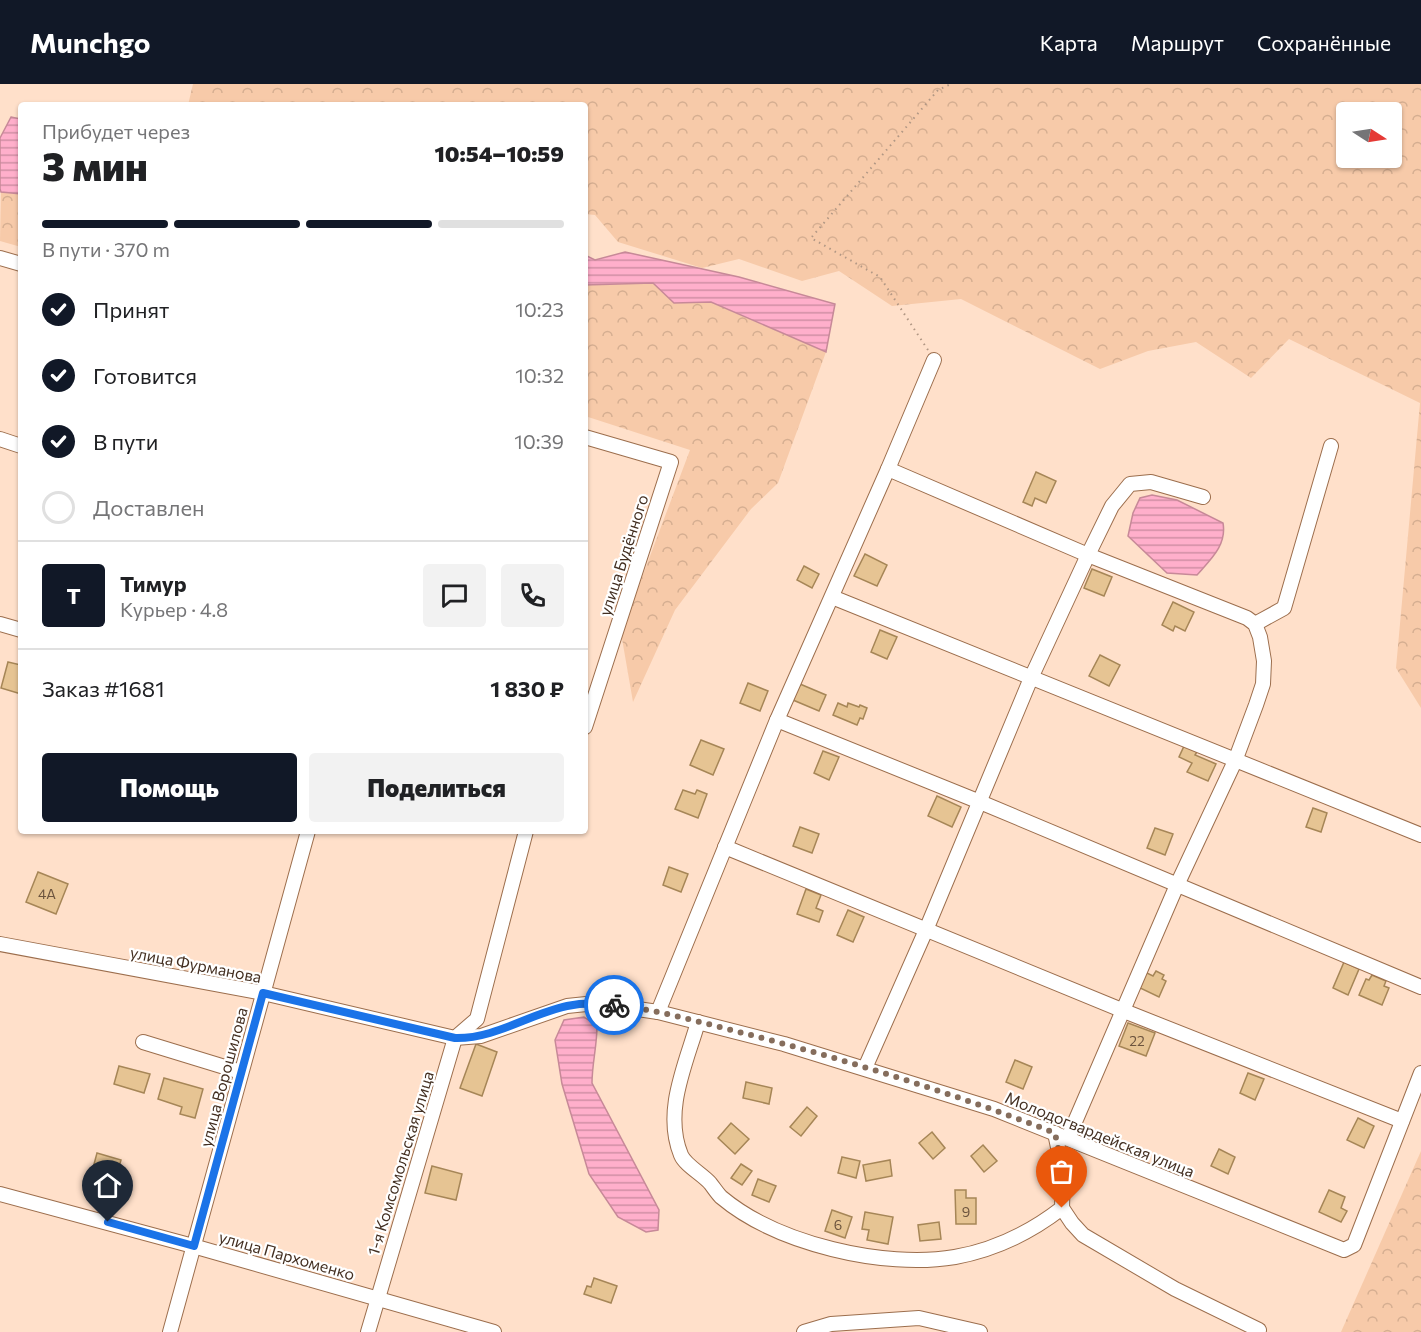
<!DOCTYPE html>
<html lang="ru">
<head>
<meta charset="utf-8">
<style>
	body { margin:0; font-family:Commissioner,sans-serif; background:#f2f2f2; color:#202124; height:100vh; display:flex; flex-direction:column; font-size:22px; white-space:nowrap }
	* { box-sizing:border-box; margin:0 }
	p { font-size:20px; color:#757577 }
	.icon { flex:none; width:33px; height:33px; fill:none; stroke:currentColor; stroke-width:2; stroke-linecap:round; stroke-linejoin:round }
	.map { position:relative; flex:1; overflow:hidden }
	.panel { position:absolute; left:18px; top:18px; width:570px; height:732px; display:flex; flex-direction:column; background:#fff; border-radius:6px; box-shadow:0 2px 4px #0004 }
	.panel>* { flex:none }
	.needle { width:39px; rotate:102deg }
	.controls { position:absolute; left:1336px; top:18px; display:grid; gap:12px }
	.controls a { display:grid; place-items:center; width:66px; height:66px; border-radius:6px; background:#fff; box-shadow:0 2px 4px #0004; font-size:30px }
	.pin { position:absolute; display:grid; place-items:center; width:51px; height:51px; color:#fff; margin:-62px -26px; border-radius:50% 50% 50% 0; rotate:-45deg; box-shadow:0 0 6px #0007 }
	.pin .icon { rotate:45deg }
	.courier { position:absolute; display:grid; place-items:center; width:60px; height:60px; margin:-30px; border:4px solid #1a73e8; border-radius:50%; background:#fff; color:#222; box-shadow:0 2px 8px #0007 }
	.head em { font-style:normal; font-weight:800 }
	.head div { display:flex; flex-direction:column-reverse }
	.head { display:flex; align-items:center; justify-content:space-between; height:102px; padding:0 24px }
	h1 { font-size:39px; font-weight:800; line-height:45px }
	.bar { display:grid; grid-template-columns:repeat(4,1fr); gap:9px 6px; align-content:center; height:72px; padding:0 24px }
	.bar i { height:8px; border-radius:4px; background:#e0e0e0 }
	.bar .active { background:#111827 }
	.bar p { grid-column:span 4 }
	.line { display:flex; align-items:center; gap:15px; padding:0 24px; border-top:2px solid #e0e0e0 }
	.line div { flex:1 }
	.round { display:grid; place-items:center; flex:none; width:63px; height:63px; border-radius:6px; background:#f2f2f2 }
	ol { padding:0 24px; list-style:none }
	li { display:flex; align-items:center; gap:18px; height:66px }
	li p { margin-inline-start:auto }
	li .icon { padding:6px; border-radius:50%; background:#111827; color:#fff; stroke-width:4 }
	li:last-child { color:#757577 }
	li i { width:33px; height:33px; border:3px solid #e0e0e0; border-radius:50% }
	.primary-button { display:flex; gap:12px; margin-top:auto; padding:12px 24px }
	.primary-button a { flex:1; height:69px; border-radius:6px; background:#111827; color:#fff; font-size:24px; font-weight:800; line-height:69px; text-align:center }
	.primary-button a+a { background:#f2f2f2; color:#202124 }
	header { display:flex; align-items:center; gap:36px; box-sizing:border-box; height:84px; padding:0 30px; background:#111827; color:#fff }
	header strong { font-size:28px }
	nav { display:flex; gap:33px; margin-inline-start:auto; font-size:21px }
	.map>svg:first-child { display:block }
</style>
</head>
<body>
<header>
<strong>Munchgo</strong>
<nav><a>Карта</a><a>Маршрут</a><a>Сохранённые</a></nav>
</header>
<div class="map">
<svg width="1421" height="1248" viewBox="0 0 1421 1248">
	<defs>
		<pattern id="forest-crowns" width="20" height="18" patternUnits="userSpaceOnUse" patternTransform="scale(1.5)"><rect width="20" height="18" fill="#f7caa9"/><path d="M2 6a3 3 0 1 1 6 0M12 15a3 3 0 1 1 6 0" fill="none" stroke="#d5ae91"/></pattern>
		<pattern id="water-rules" width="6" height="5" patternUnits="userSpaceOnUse" patternTransform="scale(1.5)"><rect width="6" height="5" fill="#ffafcb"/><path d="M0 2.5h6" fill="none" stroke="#d08fa4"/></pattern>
	</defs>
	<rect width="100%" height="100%" fill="#ffe0ca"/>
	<g fill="url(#forest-crowns)" fill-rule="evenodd">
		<path d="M193,0H1421V624L1396,584L1420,319L1289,255L1251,294L1196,258L1148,267L1100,285L961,215L892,222L839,187L802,197L739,175L702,184L618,158L595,131L585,130V21H188ZM1392,28V74H1347V28Z"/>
		<polygon points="1,108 21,110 21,163 0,157"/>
		<polygon points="653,199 674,219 710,218 826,268 778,399 751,425 675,526 633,618 621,549 690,366 585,332 585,201"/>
		<polygon points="1421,1067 1421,1248 1341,1248"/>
	</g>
	<g fill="url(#water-rules)" stroke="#c78998" stroke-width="1.5">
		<polygon points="11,33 21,35 21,110 1,108 0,105 0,54"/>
		<polygon points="625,168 739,193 835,220 826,268 711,218 674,219 653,199 585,201 585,171 595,176"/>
		<path d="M1152,411L1177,416L1223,439C1227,461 1211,475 1197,491L1167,489L1128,452L1133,429L1140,414Z"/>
		<path d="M584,933L597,942C597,962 592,980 592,999L659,1126L658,1146L646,1148L618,1133L589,1090L562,1000L555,956L564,936Z"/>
	</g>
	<g fill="#e6c493" stroke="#a68657" stroke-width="1.5">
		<polygon points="1036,388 1056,397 1046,419 1035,414 1032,422 1023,418"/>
		<polygon points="865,470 887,481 877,502 854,492"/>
		<polygon points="804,482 819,490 812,504 797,496"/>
		<polygon points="1092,485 1112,493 1104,512 1084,504"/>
		<polygon points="1173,518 1194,528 1185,547 1175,542 1173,547 1162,541"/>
		<polygon points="880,546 897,553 887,575 871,568"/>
		<polygon points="1100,571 1120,581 1109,602 1089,592"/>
		<polygon points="8,578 21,581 21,610 1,604"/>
		<polygon points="748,599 768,607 760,627 740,619"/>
		<polygon points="800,600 826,611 819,627 793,616"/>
		<polygon points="838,619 847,623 848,619 859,623 860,621 867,624 863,635 860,634 857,641 833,631"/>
		<polygon points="701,656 724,665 713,691 690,681"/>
		<polygon points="1185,660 1198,666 1195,671 1216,680 1208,697 1187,688 1192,679 1179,673"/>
		<polygon points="823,667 839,673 829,696 814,689"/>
		<polygon points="683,706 695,710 697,706 707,710 698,734 675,725"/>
		<polygon points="937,712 961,723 952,743 928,732"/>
		<polygon points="1313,724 1327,729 1321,748 1306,743"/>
		<polygon points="800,743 819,750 812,769 793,762"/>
		<polygon points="1155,744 1173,750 1165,771 1147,764"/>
		<polygon points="669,783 688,790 681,808 663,801"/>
		<polygon points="38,788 68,800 56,830 26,818"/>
		<polygon points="806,805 821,811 816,824 823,827 819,838 797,830"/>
		<polygon points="848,826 864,833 853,858 837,851"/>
		<polygon points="1344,878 1359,885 1348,911 1333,904"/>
		<polygon points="1156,887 1164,891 1162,895 1166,897 1159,913 1138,903 1145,888 1153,892"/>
		<polygon points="1372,891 1386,897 1384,902 1389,904 1382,921 1359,911 1366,895 1369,896"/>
		<polygon points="1128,939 1155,949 1146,972 1119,962"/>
		<polygon points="476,960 497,968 482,1012 460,1004"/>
		<polygon points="1015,976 1032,983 1023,1005 1006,998"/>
		<polygon points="119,982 150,990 144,1009 114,1000"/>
		<polygon points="1248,989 1264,995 1255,1016 1240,1009"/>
		<polygon points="164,994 203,1005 195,1034 180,1030 182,1023 158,1015"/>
		<polygon points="746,998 772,1004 769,1020 743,1014"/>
		<polygon points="807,1023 817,1032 801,1052 790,1043"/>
		<polygon points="1358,1034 1374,1042 1364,1064 1347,1056"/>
		<polygon points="731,1039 749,1055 735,1070 718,1054"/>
		<polygon points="932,1048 945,1064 933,1075 919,1059"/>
		<polygon points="983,1061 997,1077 984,1088 971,1072"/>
		<polygon points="1219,1065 1235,1073 1228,1090 1211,1082"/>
		<polygon points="97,1069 121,1076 112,1106 89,1099"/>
		<polygon points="842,1073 860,1077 856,1094 838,1089"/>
		<polygon points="890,1076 892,1092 866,1097 863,1081"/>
		<polygon points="741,1080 752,1087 742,1101 731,1094"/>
		<polygon points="432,1082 462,1090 456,1116 425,1109"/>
		<polygon points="758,1095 776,1102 769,1118 752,1111"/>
		<polygon points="955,1106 966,1106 966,1114 976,1114 976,1140 956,1140"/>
		<polygon points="1329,1106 1345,1113 1341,1124 1347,1127 1341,1138 1319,1128"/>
		<polygon points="832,1126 852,1133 845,1154 825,1147"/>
		<polygon points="865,1128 893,1133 888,1160 867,1156 869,1146 862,1145"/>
		<polygon points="939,1138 941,1155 920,1157 918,1141"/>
		<polygon points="594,1194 617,1202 611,1219 584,1210 587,1202 591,1203"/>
	</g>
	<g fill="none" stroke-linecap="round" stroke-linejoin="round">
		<defs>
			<g id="minor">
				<polyline points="0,174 21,180"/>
				<polyline points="585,353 671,378 585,643"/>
				<polyline points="0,355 21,362"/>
				<polyline points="888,385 934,276"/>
				<polyline points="832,513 1421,751"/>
				<polyline points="0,540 21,546"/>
				<polyline points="1255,540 1284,524 1331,362"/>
				<polyline points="777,636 980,718 1421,903"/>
				<polyline points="725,763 1124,927 1402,1037"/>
				<polyline points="0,860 263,909 455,954 481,952 567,922 596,919 658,928 784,960 994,1025 1344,1166 1354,1161 1421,989"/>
				<polyline points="658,928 777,636 888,385 1088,471 1247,534 1255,540 1260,553 1264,577 1263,600 1256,621 1235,677 1177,801 1068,1054"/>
				<path d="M698,938C686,980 663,1027 681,1071C685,1081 702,1090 710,1099C714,1104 717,1109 721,1113C777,1160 884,1185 955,1173C994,1166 1031,1148 1062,1124L1063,1087L1055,1049"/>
				<polyline points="455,954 477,935 526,747"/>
				<polyline points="143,958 241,988"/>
				<polyline points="865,984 926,846 1031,594 1088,471 1112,422 1130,400 1151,398 1203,413"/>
				<polyline points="0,1110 193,1162 494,1248"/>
				<polyline points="1062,1124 1072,1139 1083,1151 1175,1205 1259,1246"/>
				<polyline points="170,1248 308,747"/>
				<polyline points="368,1248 455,954"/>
				<polyline points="804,1248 831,1240 919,1234 980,1248"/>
			</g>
		</defs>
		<use href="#minor" stroke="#9c6e4d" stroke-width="16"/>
		<polyline stroke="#b19784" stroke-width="2" stroke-dasharray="1.5 4.5" stroke-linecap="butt" points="928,266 880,193 811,154 938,6 951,0"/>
		<use href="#minor" stroke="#fff" stroke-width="14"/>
	</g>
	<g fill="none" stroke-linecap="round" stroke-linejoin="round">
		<path stroke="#856d5c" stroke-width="6" stroke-dasharray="0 10.8" d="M614,921C659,926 703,939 747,950C851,977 955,1010 1055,1049L1063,1087L1062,1124"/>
		<path stroke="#1a73e8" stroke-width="8" d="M108,1138L194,1162L263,909L455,954C495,955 529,930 567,922C582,919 598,919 614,921"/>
	</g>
	<g text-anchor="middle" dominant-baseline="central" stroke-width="4.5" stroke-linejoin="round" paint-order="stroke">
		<g font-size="14" fill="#6c543e">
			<text x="47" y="809">4А</text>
			<text x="1137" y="956">22</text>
			<text x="966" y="1127">9</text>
			<text x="838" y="1140">6</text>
		</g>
		<g font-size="16" fill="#432f21" stroke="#fff">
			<text transform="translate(623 471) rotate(-72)">улица Будённого</text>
			<text transform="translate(196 880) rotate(11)">улица Фурманова</text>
			<text transform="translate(223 993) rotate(-75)">улица Ворошилова</text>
			<text transform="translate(1100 1050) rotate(22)">Молодогвардейская улица</text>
			<text transform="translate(400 1079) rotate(-73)">1-я Комсомольская улица</text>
			<text transform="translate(287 1171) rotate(16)">улица Пархоменко</text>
		</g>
	</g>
</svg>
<div class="controls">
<a><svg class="needle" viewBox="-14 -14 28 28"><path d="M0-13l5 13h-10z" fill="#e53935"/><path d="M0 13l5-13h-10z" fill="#757577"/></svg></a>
</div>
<div class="pin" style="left:1062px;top:1124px;background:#ea580c"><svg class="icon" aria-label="bag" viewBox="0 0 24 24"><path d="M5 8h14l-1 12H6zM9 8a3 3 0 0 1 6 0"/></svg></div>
<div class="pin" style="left:108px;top:1138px;background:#1f2937"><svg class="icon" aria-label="home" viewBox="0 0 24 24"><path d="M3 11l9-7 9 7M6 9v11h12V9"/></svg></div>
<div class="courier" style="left:614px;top:921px"><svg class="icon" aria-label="bike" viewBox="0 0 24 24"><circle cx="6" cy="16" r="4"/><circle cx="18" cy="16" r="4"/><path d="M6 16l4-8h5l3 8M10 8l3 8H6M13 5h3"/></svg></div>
<section class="panel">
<div class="head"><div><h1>3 мин</h1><p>Прибудет через</p></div><em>10:54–10:59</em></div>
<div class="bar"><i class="active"></i><i class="active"></i><i class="active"></i><i></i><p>В пути · 370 m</p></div>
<ol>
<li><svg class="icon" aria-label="check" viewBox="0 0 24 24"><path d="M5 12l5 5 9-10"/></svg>Принят<p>10:23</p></li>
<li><svg class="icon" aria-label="check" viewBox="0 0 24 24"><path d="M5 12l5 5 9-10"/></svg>Готовится<p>10:32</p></li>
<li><svg class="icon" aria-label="check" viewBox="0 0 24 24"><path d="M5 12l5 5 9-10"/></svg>В пути<p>10:39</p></li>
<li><i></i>Доставлен</li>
</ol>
<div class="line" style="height:108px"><b class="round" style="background:#111827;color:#fff">Т</b><div><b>Тимур</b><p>Курьер · 4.8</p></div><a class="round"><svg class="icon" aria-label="chat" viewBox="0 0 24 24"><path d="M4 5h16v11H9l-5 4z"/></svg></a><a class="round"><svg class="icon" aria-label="phone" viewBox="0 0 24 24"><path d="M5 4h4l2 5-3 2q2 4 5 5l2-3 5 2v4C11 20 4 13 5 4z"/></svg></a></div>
<div class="line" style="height:78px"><div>Заказ #1681</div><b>1 830 ₽</b></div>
<div class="primary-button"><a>Помощь</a><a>Поделиться</a></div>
</section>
</div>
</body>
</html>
